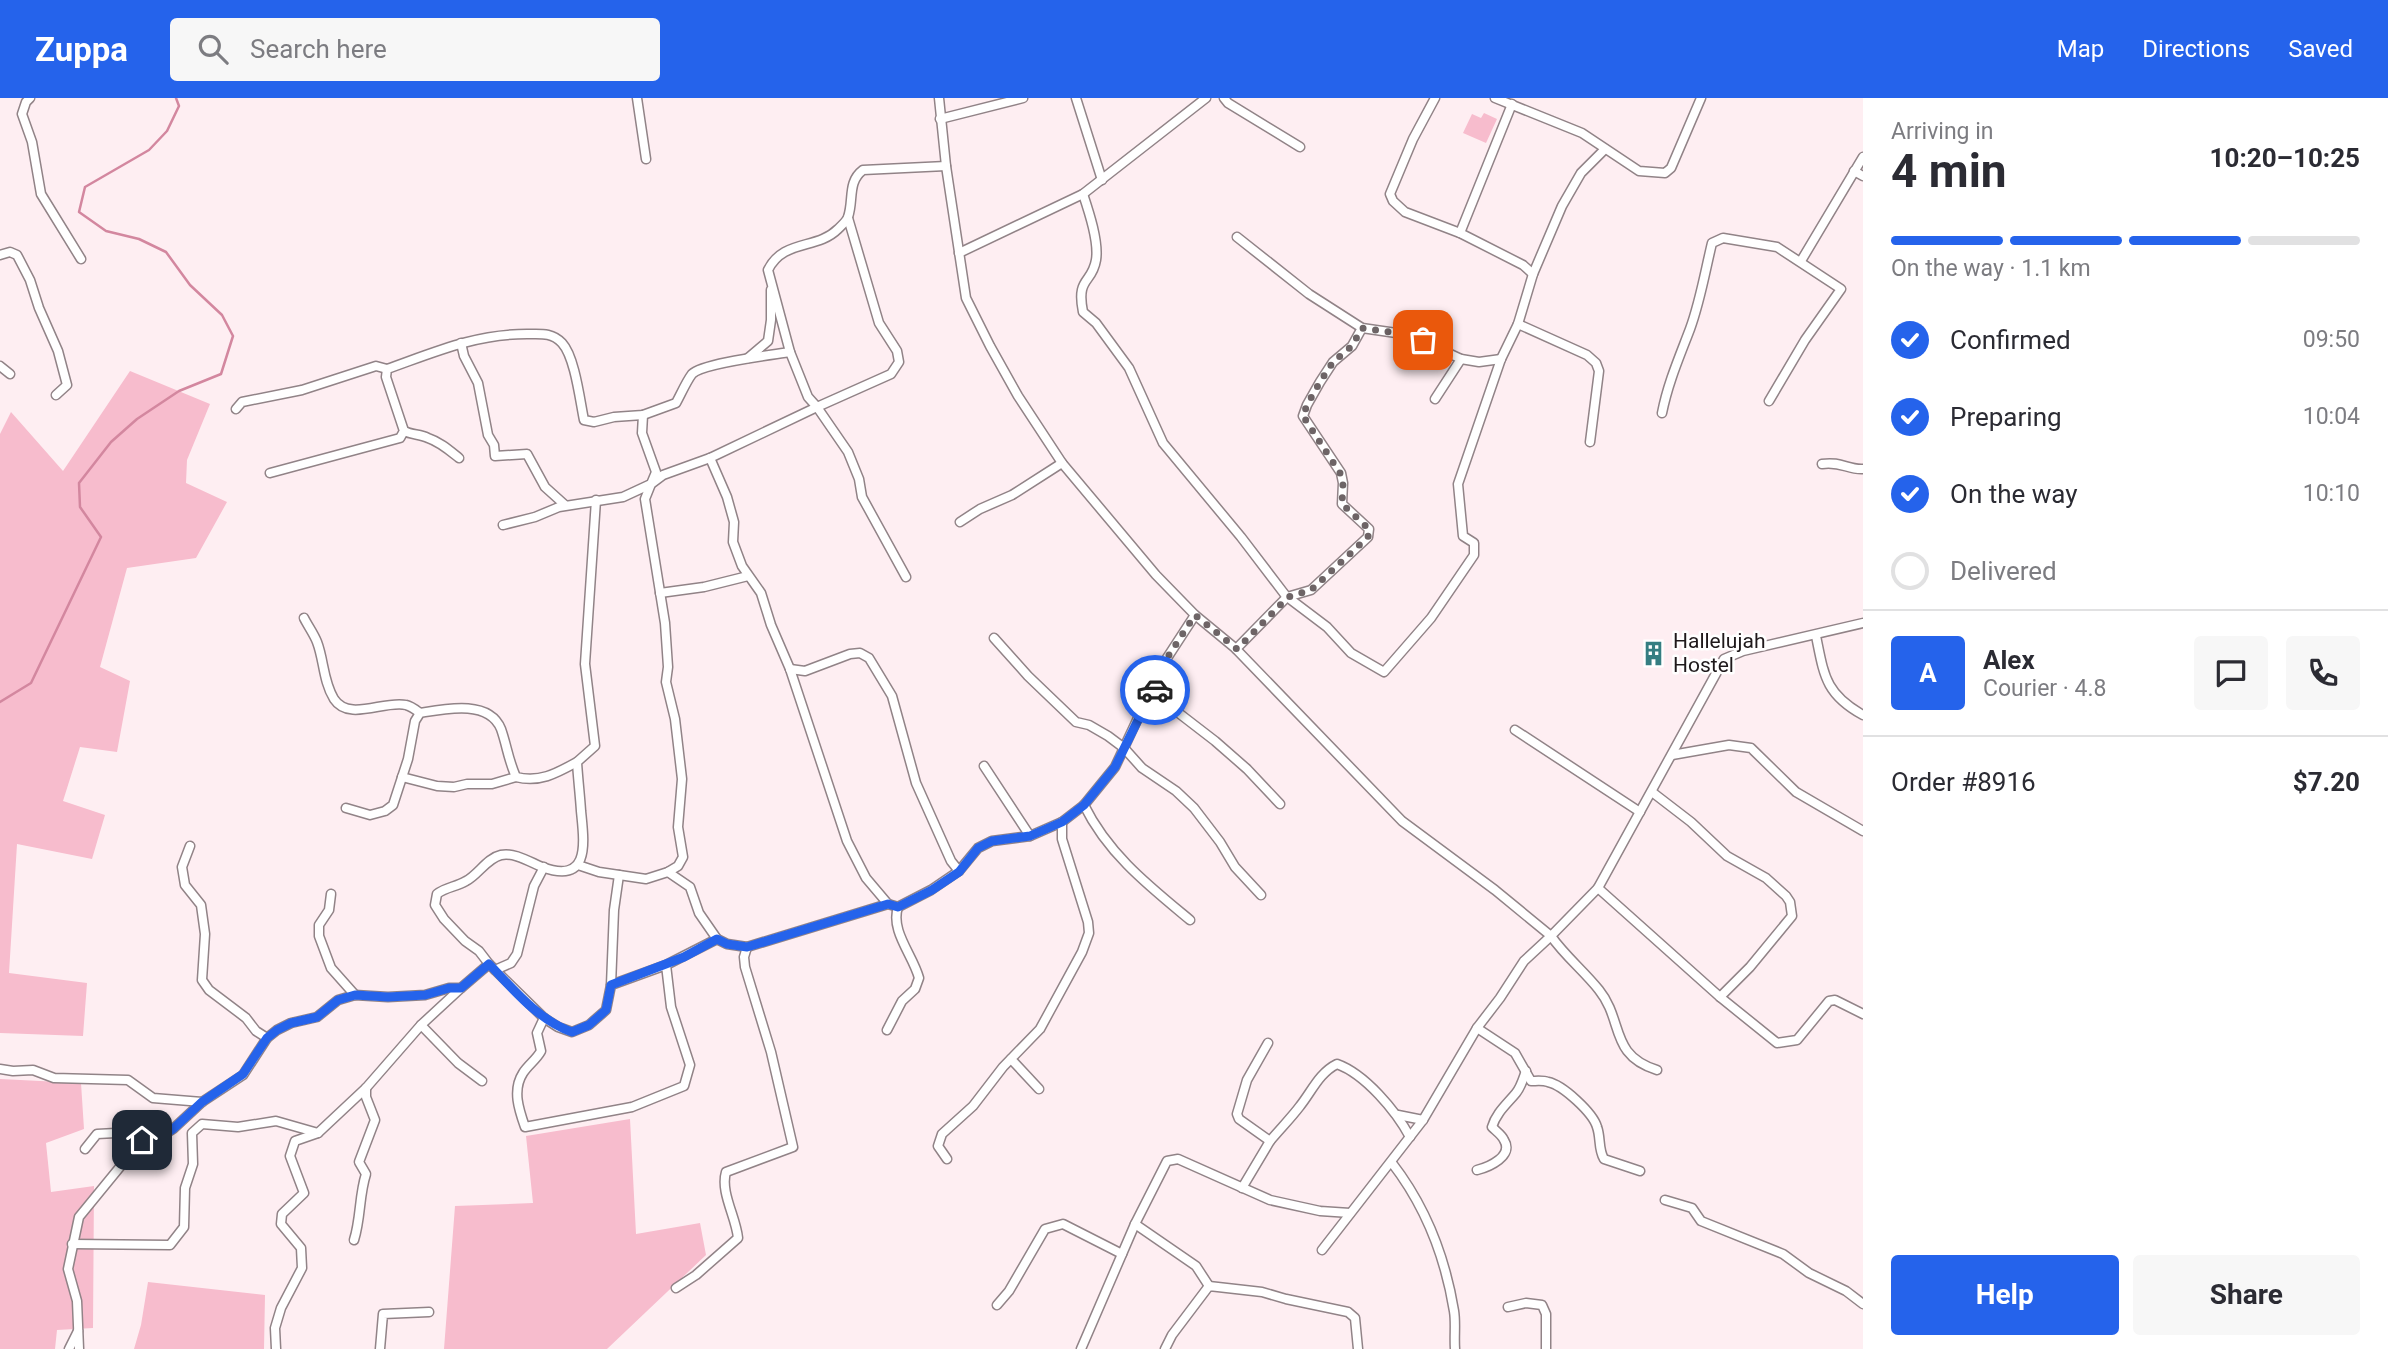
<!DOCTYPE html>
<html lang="en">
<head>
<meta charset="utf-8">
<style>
	body { margin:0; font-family:Roboto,sans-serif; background:#f7f7f7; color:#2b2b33; height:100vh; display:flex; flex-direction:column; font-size:26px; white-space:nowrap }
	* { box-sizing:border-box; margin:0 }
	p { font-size:23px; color:#7c7c81 }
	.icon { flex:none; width:38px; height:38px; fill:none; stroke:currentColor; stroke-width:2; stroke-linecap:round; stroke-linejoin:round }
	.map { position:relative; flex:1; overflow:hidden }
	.drawer { display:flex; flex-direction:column; background:#fff; width:525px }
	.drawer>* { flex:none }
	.pin { position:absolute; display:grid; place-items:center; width:60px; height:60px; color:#fff; margin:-30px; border-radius:14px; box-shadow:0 4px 10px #0006 }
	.courier { position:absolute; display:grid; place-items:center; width:70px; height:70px; margin:-35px; border:5px solid #2563eb; border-radius:50%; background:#fff; color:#222; box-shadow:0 2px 9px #0007 }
	.summary em { font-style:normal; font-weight:700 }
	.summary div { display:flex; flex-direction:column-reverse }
	.summary { display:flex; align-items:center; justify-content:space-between; height:119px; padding:0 28px }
	h1 { font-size:46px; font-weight:700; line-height:52px }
	.bar { display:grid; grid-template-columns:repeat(4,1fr); gap:10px 7px; align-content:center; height:84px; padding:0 28px }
	.bar i { height:9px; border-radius:5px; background:#e1e1e2 }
	.bar .on { background:#2563eb }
	.bar p { grid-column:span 4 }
	.line { display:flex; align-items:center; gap:18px; padding:0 28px; border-top:2px solid #e1e1e2 }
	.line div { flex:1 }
	.round { display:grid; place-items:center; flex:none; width:74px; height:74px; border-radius:7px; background:#f7f7f7 }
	ol { padding:0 28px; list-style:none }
	li { display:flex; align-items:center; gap:21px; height:77px }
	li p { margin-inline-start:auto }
	li .icon { padding:7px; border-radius:50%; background:#2563eb; color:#fff; stroke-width:4 }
	li:last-child { color:#7c7c81 }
	li i { width:38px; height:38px; border:4px solid #e1e1e2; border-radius:50% }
	.cta { display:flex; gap:14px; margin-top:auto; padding:14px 28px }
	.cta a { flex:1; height:80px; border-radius:7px; background:#2563eb; color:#fff; font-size:28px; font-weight:700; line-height:80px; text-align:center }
	.cta a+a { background:#f7f7f7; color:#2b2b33 }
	header { display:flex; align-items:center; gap:42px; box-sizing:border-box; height:98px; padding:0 35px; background:#2563eb; color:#fff }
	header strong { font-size:33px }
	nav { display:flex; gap:38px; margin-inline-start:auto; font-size:24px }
	.search { width:490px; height:63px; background:#f7f7f7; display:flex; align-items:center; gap:18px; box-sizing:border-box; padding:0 24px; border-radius:7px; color:#7c7c81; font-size:26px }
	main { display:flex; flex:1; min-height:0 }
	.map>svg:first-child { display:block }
</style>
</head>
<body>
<header>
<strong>Zuppa</strong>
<div class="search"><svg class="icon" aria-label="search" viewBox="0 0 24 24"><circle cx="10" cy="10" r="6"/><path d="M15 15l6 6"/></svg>Search here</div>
<nav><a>Map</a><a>Directions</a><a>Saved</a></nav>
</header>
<main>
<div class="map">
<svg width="1863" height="1251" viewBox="0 0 1863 1251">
	<rect width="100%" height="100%" fill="#feeef2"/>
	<g fill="#f7bccd">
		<polygon points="1484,15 1497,21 1486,45 1463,35 1472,16 1481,20"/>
		<polygon points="130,273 210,306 187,362 186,385 227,404 196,460 127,470 100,569 130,583 117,654 80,649 63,703 105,717 92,761 17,746 9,875 87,885 83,938 0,935 0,336 11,314 63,373"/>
		<polygon points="0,981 81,985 84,1031 46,1045 51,1094 94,1088 93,1230 57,1232 55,1251 0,1251"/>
		<polygon points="630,1021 636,1136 700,1125 706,1157 607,1251 444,1251 455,1108 533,1105 526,1038"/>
		<polygon points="148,1184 265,1197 264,1251 134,1251 141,1227"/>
	</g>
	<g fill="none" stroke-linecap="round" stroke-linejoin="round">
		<polyline stroke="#d3879f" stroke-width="2.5" points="0,604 31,585 101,439 80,409 79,385 111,344 137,321 179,293 221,276 233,238 222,217 190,187 166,154 139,141 106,133 79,114 85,89 149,52 167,33 179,8 176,0"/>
		<defs>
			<g id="minor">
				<polyline points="30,0 26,4 22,16 32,44 41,96 81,161"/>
				<polyline points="637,0 646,61"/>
				<polyline points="939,0 946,68 966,200 990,248 1018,298 1062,365 1156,477 1195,517 1235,550 1402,723 1495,792 1551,838 1598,790 1724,561 1743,553 1863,525"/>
				<polyline points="1076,0 1102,82"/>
				<polyline points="1224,0 1228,5 1300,49"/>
				<polyline points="1435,0 1413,41 1390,96 1393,103 1405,114 1460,135 1523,167 1533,176"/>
				<polyline points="1495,0 1582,35 1639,73 1665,75 1671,70 1701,0"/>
				<polyline points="940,21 1023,0"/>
				<polyline points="1854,73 1863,78"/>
				<path d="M1083,96C1089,114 1099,144 1096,162C1092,186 1076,179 1083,214L1096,225L1129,270L1163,345L1241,439L1286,498L1327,529L1351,555L1384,574L1431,520L1474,457V445L1463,438L1458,386L1501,261L1518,226L1533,176L1562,108L1581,75L1605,51"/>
				<polyline points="1460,135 1512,6"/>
				<polyline points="1237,139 1309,196 1362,230 1410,237 1461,261 1479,264 1501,261"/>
				<polyline points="959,155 1083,96 1206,0"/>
				<polyline points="0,157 10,154 17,157 30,182 39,210 58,253 67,287 56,297"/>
				<polyline points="1801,163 1863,59"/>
				<polyline points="1518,226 1587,257 1596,265 1599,273 1590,344"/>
				<polyline points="461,245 464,258 478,285 488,337 494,347 495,358 527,356 545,389 565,407"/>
				<polyline points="790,254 808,299 817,309 891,276 899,264 897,253 879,225 848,120"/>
				<polyline points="748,260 768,243 771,222 771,192"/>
				<polyline points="0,268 10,276"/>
				<polyline points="1435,301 1461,261"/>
				<polyline points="236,311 242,304 302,292 376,268 387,271"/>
				<path d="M1662,315C1668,285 1679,260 1690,231C1700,204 1705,174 1712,145L1723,140L1777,149L1841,191L1805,242L1769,303"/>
				<path d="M404,333C412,337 420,336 428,340C440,344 449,352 459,360"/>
				<polyline points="710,360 727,399 734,424 733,444 742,468 761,495 771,527 790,571 847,743 866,780 888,806"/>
				<path d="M1822,366C1841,363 1848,372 1863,371"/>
				<path d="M270,375L400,340L404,333L386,279L387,271C435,254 475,236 527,236C540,236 552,234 562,245C575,259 580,303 584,322L594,324L614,319L643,317L676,305C681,296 686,284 692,276C702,265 772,257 790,254L768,172C783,141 817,152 838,131C841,128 847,123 848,119C854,102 847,84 863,72L946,68"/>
				<polyline points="960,424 980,411 1012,397 1062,365"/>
				<polyline points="503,427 535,419 559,409 623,399 651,386 656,374 642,335 643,317"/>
				<polyline points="660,495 704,489 748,478"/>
				<path d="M304,520C308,528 314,536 317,544C324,562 323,583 334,601C349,624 384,602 406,607C411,608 416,612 420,615"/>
				<path d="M1816,538C1824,577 1825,596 1863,617"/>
				<polyline points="994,540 1028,578 1076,624 1089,627 1108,638 1124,650 1142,670 1176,693 1194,710 1220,744 1235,769 1261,797"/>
				<polyline points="1236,551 1287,499 1311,492 1368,439 1369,431 1342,406 1343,385 1341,375 1303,318 1307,307 1320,284 1333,264 1352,248 1362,230"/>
				<polyline points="790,571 805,573 850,556 860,555 869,560 892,598 916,685 951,763 959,773"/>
				<polyline points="1154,596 1215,643 1247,671 1280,706"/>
				<polyline points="1515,632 1640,714"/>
				<polyline points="1672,657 1729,647 1751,650 1796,694 1863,733"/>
				<polyline points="984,668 1030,738"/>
				<polyline points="402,679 437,688 454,689 467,686 492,686 516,679"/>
				<polyline points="1652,694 1691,724 1727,758 1766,780 1786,798 1790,804 1792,818 1750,869 1720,899"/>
				<path d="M1084,707C1108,756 1149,788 1190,822"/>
				<path d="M346,710L370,717L385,713L393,707L408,661L415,623L420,615C444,611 489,601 501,631C507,648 508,661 516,679C540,685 557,675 577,664"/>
				<polyline points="190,748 182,769 185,787 201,807 205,836 202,882 209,892 246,920 256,933 267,940"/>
				<polyline points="578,767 599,774 646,781 668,774 678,768 683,759 678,729 682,681 675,621 666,584 668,569 665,525 645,401 651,386 663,377 710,360 817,309 848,354 859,381 862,399 906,479"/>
				<polyline points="668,774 690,789 699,815 717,841"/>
				<polyline points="1598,790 1720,899 1777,945 1797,942 1829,903 1835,902 1863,916"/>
				<polyline points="331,796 329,812 319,827 319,838 331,870 355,897"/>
				<path d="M666,867L611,887L606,912L589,927L572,934L558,929L544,920L537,935L541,953C536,962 528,967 523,975C512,992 519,1012 525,1029L632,1009L684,988L690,967L671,909L666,867L717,841L727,846L747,849L888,806L898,809L931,792L959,773L978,750L992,743L1030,738L1062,724L1084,707L1115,669L1138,620L1154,596L1167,560L1195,517"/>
				<polyline points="495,872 511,865 517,856 534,788 544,769"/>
				<polyline points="611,887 614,812 619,777"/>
				<path d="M544,920L489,866L479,853L465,843L444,821L435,807L437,796C446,789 456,789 466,783C478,777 487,760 501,757C514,754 530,764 542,769C591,787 584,744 581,713C580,697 578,681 577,664L595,648L585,566L596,402"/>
				<polyline points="421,927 458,965 482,983"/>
				<path d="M1477,930L1515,955L1531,983C1536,983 1543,982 1548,984C1563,987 1593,1015 1597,1029C1601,1040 1598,1051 1604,1061L1640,1073"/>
				<path d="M887,932L902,903L915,891L919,880C913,857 890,833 898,809"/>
				<path d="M1268,945L1247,982L1237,1016L1239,1021L1270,1043C1280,1031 1291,1020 1300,1008C1312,993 1319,975 1337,966C1365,976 1396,1013 1410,1039"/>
				<polyline points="1011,961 1039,991"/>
				<polyline points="0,971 13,973 33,972 54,980 128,982 153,1000 202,1004"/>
				<polyline points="1398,1017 1423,1022"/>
				<polyline points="85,1051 97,1036 116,1035 142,1042"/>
				<polyline points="947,1061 938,1048 942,1036 973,1008 1003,969 1040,931 1082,854 1089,835 1088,824 1062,741 1062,724"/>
				<path d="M1392,1065C1426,1109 1445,1158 1454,1213C1456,1225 1454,1238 1455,1251"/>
				<path d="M1477,1072C1489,1069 1514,1058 1504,1042C1502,1037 1496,1033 1492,1029C1496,1015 1507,1006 1516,995C1521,989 1523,981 1526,973"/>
				<polyline points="1242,1090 1270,1043"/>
				<polyline points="1665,1102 1692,1110 1701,1123 1783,1156 1809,1175 1846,1193 1863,1206"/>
				<polyline points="1135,1126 1196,1168 1209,1188"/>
				<path d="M354,1142C361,1120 359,1097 366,1076L359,1064L375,1022L366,999V990"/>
				<polyline points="72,1146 170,1147 184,1129 185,1090 193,1066 192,1035 202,1026 238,1029 276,1023 318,1035"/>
				<path d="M1322,1152L1423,1022L1477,930L1500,900L1524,863L1551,838C1565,858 1584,873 1599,892C1624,923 1609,957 1657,972"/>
				<path d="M676,1190L696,1177L738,1140C736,1119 720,1094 726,1074L793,1049L771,954L745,869L744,859L747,849"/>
				<polyline points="997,1207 1009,1193 1045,1131 1063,1126 1122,1156"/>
				<polyline points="1508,1209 1526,1205 1542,1207 1546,1216 1546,1251"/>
				<polyline points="69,1251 78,1233"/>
				<polyline points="79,1251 77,1203 68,1171 79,1119 142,1042 156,1042 173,1031 202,1004 243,977 267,940 277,932 291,925 317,919 338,902 355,897 388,899 425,897 449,890 461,890 489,866"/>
				<polyline points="276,1251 275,1230 281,1210 302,1170 301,1150 281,1126 282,1116 304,1095 290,1058 295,1043 318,1035 366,990 421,927 461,890"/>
				<polyline points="380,1251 383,1216 429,1214"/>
				<polyline points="1081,1251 1135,1126 1167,1063 1178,1061 1270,1102 1320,1113 1350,1115"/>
				<polyline points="1165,1251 1172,1237 1209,1188 1262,1194 1286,1201 1348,1214 1355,1220 1358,1251"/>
			</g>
		</defs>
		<use href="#minor" stroke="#918387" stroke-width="11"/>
		<use href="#minor" stroke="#fff" stroke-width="8"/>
	</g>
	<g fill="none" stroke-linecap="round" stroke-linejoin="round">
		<polyline stroke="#6d6466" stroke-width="7" stroke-dasharray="0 12.6" points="1155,592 1167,560 1195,517 1237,551 1288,499 1311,492 1368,439 1369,431 1342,406 1343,385 1340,375 1303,318 1307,307 1320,284 1333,264 1352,248 1362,230 1410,237 1423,242"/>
		<path stroke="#2563eb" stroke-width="9" d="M142,1042H156L173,1031L202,1004L243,976L267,940L277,932L291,925L317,919L338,902L355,897L388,899L425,897L449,890H461L489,866C513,891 538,922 572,934L589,927L606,912L611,887L684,859L717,841L727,846L747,849L888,806L898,809L932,792L959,774L978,750L992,743L1030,738L1062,724L1084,707L1115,669L1139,620L1155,592"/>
	</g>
	<defs>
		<symbol id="building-bare" viewBox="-9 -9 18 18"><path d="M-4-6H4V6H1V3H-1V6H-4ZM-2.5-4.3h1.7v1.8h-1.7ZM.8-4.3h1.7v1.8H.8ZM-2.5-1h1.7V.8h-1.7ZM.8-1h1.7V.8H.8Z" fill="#357e82" stroke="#fff" stroke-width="2.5" paint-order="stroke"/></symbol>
	</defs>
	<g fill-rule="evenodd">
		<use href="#building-bare" x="1636" y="538" width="35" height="35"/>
	</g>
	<g text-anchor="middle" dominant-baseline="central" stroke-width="5" stroke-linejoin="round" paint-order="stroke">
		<g font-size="21" fill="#1f191b" stroke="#fff" text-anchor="start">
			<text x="1673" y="543">Hallelujah<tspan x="1673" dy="24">Hostel</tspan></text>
		</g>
	</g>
</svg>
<div class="pin" style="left:1423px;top:242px;background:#ea580c"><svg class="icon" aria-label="bag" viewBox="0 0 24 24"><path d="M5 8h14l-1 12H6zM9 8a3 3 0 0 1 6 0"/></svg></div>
<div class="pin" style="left:142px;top:1042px;background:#1f2937"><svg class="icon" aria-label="home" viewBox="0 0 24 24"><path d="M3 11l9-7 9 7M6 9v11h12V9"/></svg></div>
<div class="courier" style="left:1155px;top:592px"><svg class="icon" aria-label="car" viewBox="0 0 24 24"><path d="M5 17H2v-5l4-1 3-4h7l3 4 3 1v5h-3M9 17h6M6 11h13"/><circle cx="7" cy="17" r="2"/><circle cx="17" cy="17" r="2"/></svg></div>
</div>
<section class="drawer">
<div class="summary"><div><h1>4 min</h1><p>Arriving in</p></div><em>10:20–10:25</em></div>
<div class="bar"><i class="on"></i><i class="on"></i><i class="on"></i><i></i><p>On the way · 1.1 km</p></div>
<ol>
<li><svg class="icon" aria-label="check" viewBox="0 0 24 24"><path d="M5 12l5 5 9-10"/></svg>Confirmed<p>09:50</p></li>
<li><svg class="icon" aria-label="check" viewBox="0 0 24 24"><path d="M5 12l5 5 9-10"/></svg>Preparing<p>10:04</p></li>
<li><svg class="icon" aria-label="check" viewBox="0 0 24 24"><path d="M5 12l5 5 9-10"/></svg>On the way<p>10:10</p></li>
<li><i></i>Delivered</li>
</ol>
<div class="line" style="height:126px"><b class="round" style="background:#2563eb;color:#fff">A</b><div><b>Alex</b><p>Courier · 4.8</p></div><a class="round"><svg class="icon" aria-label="chat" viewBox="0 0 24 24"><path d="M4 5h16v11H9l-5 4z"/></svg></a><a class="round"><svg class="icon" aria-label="phone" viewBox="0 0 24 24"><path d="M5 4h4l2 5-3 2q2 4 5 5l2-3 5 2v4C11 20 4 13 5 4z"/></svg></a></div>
<div class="line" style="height:91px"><div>Order #8916</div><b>$7.20</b></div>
<div class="cta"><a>Help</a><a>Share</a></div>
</section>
</main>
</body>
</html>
